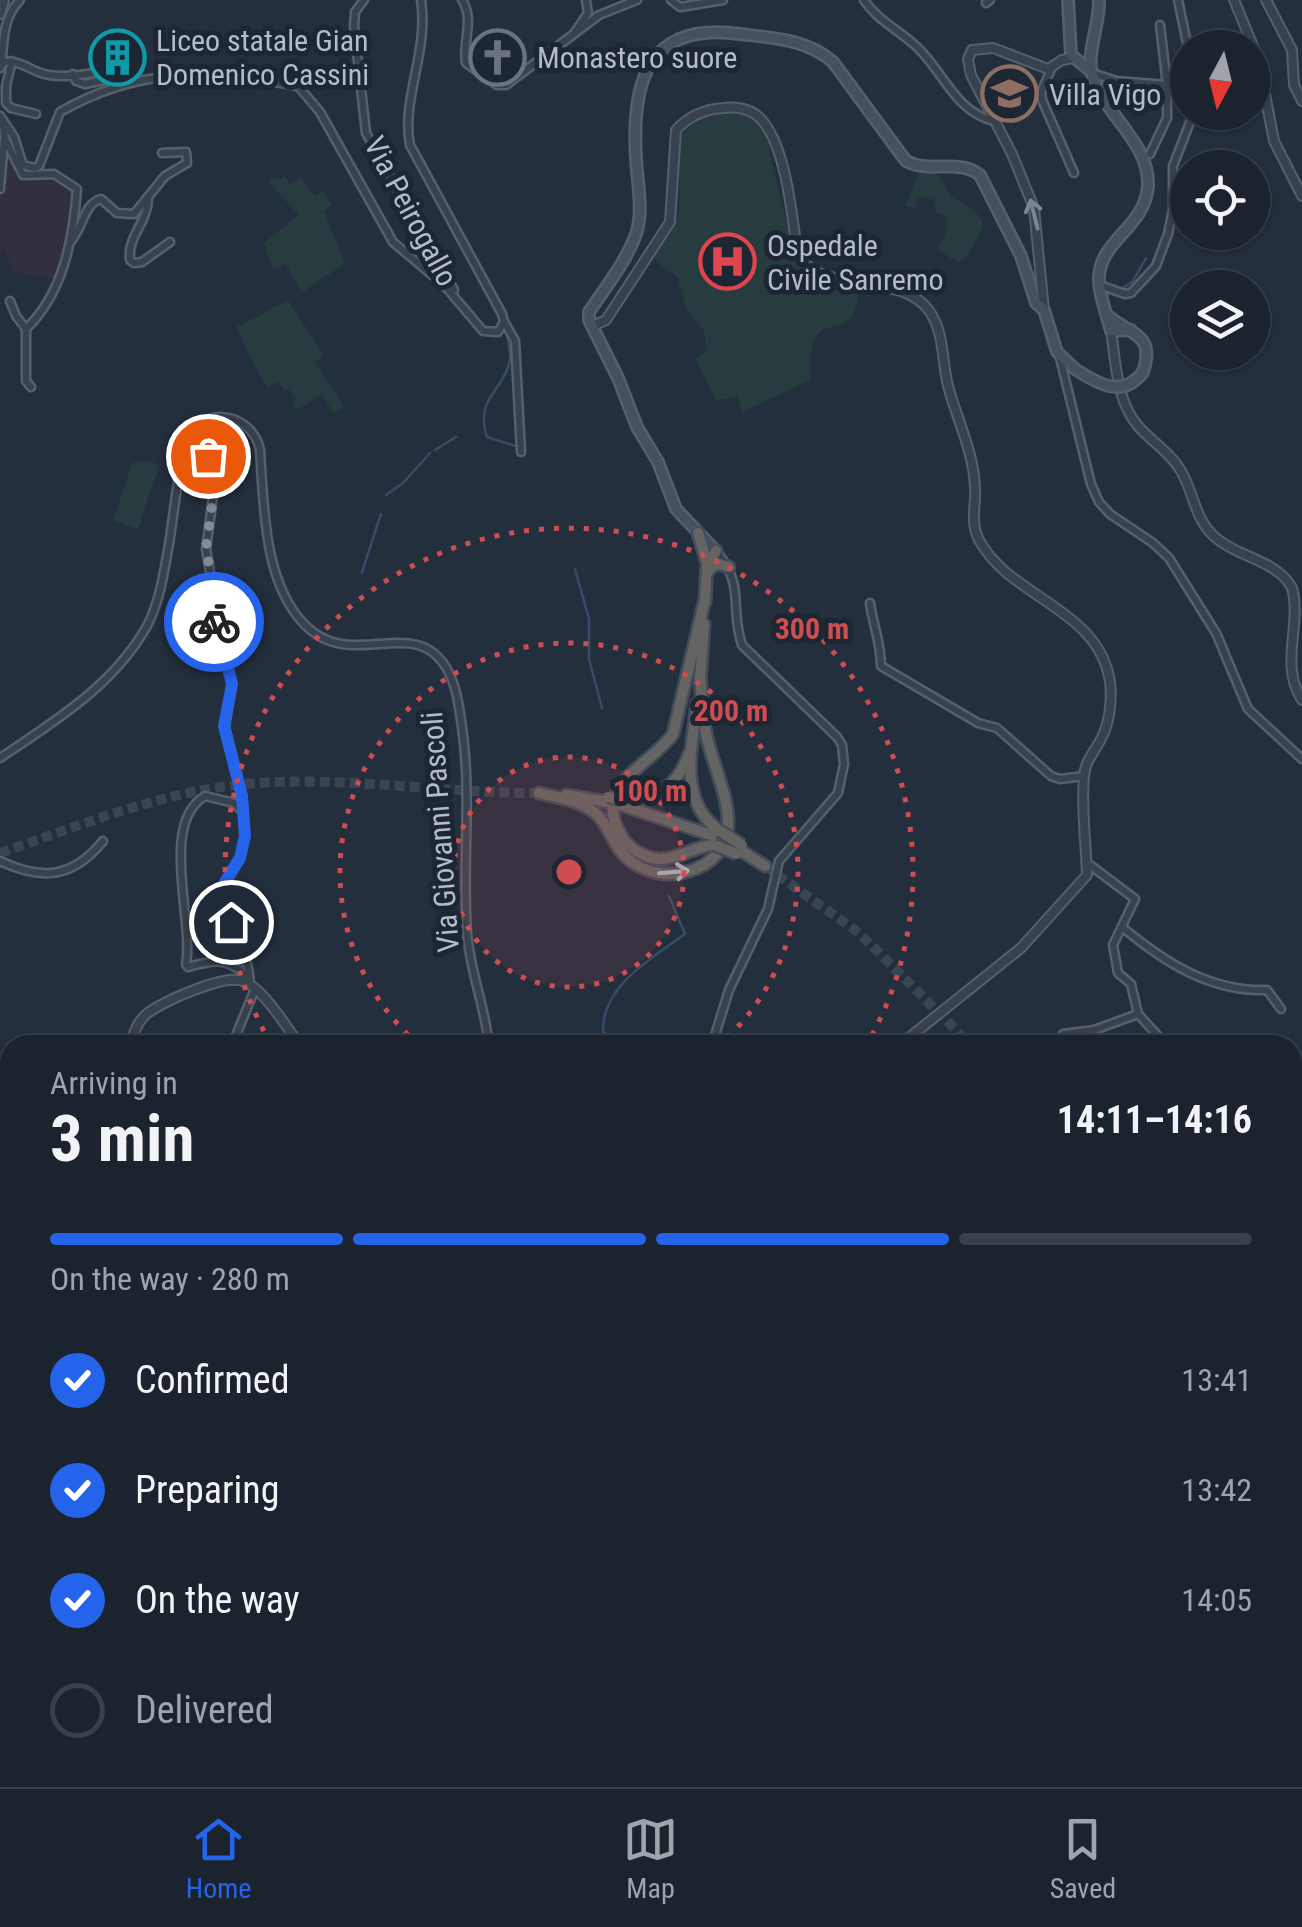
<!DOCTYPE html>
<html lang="en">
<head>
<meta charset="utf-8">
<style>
	body { margin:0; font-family:"Roboto Condensed",sans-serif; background:#282f3a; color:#f1f3f6; height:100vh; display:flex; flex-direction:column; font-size:38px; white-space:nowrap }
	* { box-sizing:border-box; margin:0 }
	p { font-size:32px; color:#a0a4aa }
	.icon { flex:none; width:55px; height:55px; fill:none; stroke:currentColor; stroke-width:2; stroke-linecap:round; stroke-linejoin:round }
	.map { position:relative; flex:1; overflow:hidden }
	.side { position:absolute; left:0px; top:1035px; width:1302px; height:752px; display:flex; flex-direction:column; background:#1b232e; border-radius:30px 30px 0 0; box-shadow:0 2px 8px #0004,0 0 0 2px #39404a }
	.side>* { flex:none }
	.needle { width:65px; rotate:187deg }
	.controls { position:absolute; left:1170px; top:30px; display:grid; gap:20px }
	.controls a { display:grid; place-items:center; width:100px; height:100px; border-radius:50%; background:#1b232e; box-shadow:0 2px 8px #0004,0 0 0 2px #39404a; font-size:50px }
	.pin { position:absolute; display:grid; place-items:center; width:85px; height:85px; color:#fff; margin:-42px; border:5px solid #fff; border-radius:50%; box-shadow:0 2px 10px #0007 }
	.courier { position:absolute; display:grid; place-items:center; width:100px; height:100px; margin:-50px; border:8px solid #2563eb; border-radius:50%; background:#fff; color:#222; box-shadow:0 2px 12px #0007 }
	.headline em { font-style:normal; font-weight:700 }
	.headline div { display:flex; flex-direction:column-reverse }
	.headline { display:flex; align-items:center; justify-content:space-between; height:170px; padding:0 50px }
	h1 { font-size:65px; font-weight:700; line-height:75px }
	.bar { display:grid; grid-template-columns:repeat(4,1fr); gap:15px 10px; align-content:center; height:120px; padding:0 50px }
	.bar i { height:12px; border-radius:8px; background:#39404a }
	.bar .active { background:#2563eb }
	.bar p { grid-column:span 4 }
	ol { padding:0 50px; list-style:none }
	li { display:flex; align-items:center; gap:30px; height:110px }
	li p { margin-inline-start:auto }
	li .icon { padding:10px; border-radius:50%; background:#2563eb; color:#fff; stroke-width:4 }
	li:last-child { color:#a0a4aa }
	li i { width:55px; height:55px; border:5px solid #39404a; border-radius:50% }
	.tab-bar { display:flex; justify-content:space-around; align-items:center; height:140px; border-top:2px solid #39404a; background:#1b232e; font-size:28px; color:#a0a4aa }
	.tab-bar a { display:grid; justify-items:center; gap:5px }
	.tab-bar .active { color:#2563eb }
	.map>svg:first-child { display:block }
</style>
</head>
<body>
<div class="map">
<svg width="1302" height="1787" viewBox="0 0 1302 1787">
	<rect width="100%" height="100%" fill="#242f3e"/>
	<polygon fill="#32303f" points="7,155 21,178 47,178 73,190 66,255 57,279 14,272 4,249 0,250 0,196 4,180 4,158"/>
	<g fill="#263c3f">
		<path d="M731,110L754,117L764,128L794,253C807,278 833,282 859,287C857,305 856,321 836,326C829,328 825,327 820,331C809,342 811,365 810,380L742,412L737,396L716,401L696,359L707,351L704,331L685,306L678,278L654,259L674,226L679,214L680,136L694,122Z"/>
		<path d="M919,171C921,171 934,173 935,174C946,179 945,191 955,198C964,205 982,212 983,226C983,229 967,254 964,260L957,262L938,249L946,232L947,217L936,212L935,200L917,197L915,208L905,206Z"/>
		<polygon points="284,176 290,184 300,177 315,196 323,191 332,205 324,211 345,263 301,293 286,264 273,269 264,243 299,215 269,182 271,178 281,179"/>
		<polygon points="288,300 324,355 315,362 344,407 333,413 322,394 297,410 292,403 296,399 288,389 283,390 278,381 268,388 252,362 237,327"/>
		<polygon points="147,461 159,465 138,529 113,521 132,463"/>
	</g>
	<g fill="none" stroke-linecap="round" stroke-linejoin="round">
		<g stroke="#394c67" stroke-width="2.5">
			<polyline points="1123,288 1133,281 1146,258"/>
			<path d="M507,335C508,342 511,352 510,360C504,391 474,398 487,437L515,446"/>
			<polyline points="435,450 456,437"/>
			<polyline points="386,495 403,483 430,453"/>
			<polyline points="575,569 589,619 589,659 602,708"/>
			<polyline points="362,572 381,514"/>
			<path d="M619,1045L603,1031C602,985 653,958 685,934L669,896"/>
			<polyline points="390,1787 397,1778"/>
			<polyline points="822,1787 826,1778"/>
			<polyline points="1291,1787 1299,1754"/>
		</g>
		<g stroke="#3a4453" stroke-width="10" stroke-dasharray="10 5" stroke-linecap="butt">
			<path d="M0,853C76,827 156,794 236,785C335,774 437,793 535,793"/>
			<polyline points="765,866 859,933 971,1045"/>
			<polyline points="1292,1256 1302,1259"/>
		</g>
		<g stroke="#3a4453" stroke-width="11" stroke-dasharray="11 5.5" stroke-linecap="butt">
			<polyline points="0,1283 10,1285"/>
			<polyline points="0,1307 10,1310"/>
		</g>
		<defs>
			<g id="minor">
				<polyline points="364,0 355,12 354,26 366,133 454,290"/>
				<path d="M462,0C475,20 462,41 466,63L497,85H506L599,15L637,0"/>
				<polyline points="671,0 680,7 723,0"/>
				<path d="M864,0C878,21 899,30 917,47C943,71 955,112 994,121"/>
				<polyline points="1178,0 1188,48"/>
				<polyline points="986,3 990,0"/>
				<polyline points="1160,25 1167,85"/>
				<polyline points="575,32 588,13 586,0"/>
				<polyline points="12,61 6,86 6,103 11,108 36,114"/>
				<path d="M1,66C4,43 2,18 20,0"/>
				<path d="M0,68L4,62C23,60 32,73 49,75C74,79 105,70 129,67"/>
				<polyline points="1051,69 1041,93 1042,100 1074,173"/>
				<polyline points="1092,73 1116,81 1100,90"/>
				<polyline points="73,74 76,81 85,84 137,73"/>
				<polyline points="1116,81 1167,85 1167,118 1150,154"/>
				<path d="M0,116L14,137L23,165L34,168L39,166L60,112C140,66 209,70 298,86L320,112L393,242L445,286L483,331L498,332L504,322L502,314L410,145C401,99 429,52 421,0"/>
				<path d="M2,120L5,139L23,175L54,174L77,189C73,239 64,292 26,329L16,316L10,301"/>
				<polyline points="0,189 4,140"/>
				<path d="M148,200C147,223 127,237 130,260L134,263L142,262L170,242"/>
				<path d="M71,241C83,228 84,203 101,199L117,213L134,214L165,176L187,163L186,152L162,153"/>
				<polyline points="1099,285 1125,294 1131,293 1156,266 1168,234 1173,209 1173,166 1194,112"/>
				<polyline points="505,323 515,341 521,452"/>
				<polyline points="26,329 26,381 31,387"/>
				<polyline points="1060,358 1091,484 1099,502 1110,514 1153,543 1169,558 1216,633 1248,709 1302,759"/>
				<path d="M197,427L216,475L206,549L214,594L215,639L228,668L232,684L225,727L242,796L245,836L240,857L222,890C229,923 249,950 250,985"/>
				<path d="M870,603C873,625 881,643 881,666L978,723L997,728L1051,776L1060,779L1084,776"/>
				<path d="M0,758C55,721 114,685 147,626C160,601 164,572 169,544C175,508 177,466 192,432C212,404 254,418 260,450C264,505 263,581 304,624C352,674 414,612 447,669C457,687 459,707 462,727C472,796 462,864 467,933C470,971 485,1007 489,1045"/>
				<path d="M241,810L234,803L205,796C159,823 194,920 186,964L188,967C210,961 224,956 243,973L245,981"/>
				<path d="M0,861C42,881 73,878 103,841"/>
				<polyline points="1086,862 1135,899 1113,945 1115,956 1118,973 1131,984 1138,1014 1158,1036"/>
				<path d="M1122,927C1164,962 1210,992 1267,990L1281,1009"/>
				<polyline points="1063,1034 1094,1030 1138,1014"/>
				<polyline points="232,1045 255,989"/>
				<path d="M712,1045L729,990L768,909L779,861L838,793L844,764L842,745L837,737L742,645C729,606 746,588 717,552"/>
				<polyline points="1292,1381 1299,1412 1298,1444 1302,1444"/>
				<polyline points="0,1448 10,1438"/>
				<polyline points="0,1545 10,1546"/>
				<polyline points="653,1787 656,1778"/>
				<polyline points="964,1787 965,1778"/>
				<polyline points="1102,1787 1103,1778"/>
			</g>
			<g id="tertiary">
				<polyline points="1234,0 1258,58 1274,141 1302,196"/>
				<polyline points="1266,0 1292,50 1294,85 1302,101"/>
				<polyline points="0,14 4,0"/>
				<polyline points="1044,310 1034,208 1012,154 971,75 968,59 972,50 993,48 1048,69 1062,60 1073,58"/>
				<path d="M593,326L606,320L670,222L676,130C689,116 705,109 724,108C736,106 751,109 760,118C786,145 792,215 797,251C815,297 902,269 930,312C946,336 941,366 950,393C959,423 974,455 975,488C976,506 970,523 979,540C1011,599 1099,608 1110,682C1112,698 1110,720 1103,735C1097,749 1085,760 1084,776C1081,808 1086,842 1087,875L1021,948L900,1045"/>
				<path d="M1111,331C1116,363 1116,400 1138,426C1152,442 1170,452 1181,471C1194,493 1195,521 1216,538C1239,558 1277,560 1292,588C1302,623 1279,665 1302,700"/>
				<path d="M130,1045C134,1032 138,1020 149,1012C167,1000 224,974 243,981C262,987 288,1028 299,1045"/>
				<polyline points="0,1180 10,1183"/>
				<polyline points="97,1778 104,1787"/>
				<polyline points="768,1778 772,1787"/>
				<polyline points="842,1787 845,1778"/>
			</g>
			<g id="secondary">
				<polyline points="1068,0 1071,55 1092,72"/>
				<path d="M1099,0C1100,22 1088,48 1091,69C1099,112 1150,140 1148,186C1145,228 1099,240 1099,279C1099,296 1107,315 1111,331L1131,330"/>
				<path d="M1108,316C1131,335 1156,334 1143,372"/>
				<path d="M716,551L676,509L658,462L637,427L618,378L589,320V312C605,288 626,262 636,234C644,211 637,182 636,158C631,80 649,21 740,34C773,38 807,39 833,62L906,161C930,174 958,158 980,175L1021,256L1036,303L1044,310L1057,352L1075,369"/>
			</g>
			<g id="trunk">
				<polyline points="698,533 707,563 705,602"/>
				<polyline points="707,568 716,551"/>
				<polyline points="707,572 716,563 729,567"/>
				<path d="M705,599L673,734C651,765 591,785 621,835C629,849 644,858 660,859C679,859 695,846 714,845"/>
				<polyline points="700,682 704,624"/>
				<path d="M697,703C692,749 677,801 720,831"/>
				<path d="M539,793C559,798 587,801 601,819C612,834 616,851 632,862C649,874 670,877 690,871C757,848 717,782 707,738C702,718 702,697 700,677"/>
				<polyline points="566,795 607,802"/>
				<path d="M622,800C656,801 677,787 689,754"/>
				<polyline points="621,805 717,837"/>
				<polyline points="740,850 765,866"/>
			</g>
			<g id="motorway">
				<polyline points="1292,1723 1302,1726"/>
				<polyline points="1292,1750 1302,1753"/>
			</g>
		</defs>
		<use href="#minor" stroke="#565f6c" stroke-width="11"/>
		<use href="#tertiary" stroke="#565f6c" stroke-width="12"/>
		<use href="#secondary" stroke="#565f6c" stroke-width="14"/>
		<use href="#trunk" stroke="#434c59" stroke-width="15"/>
		<use href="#motorway" stroke="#434c59" stroke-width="16"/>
		<use href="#minor" stroke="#38414e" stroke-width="6"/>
		<use href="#tertiary" stroke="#38414e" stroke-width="8"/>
		<use href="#secondary" stroke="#465061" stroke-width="9"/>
		<use href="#trunk" stroke="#656462" stroke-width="10"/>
		<use href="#motorway" stroke="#746855" stroke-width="11"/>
		<defs>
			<path id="secondary-bridge" d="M1075,369C1098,384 1123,399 1143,372"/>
			<g id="trunk-bridge">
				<polyline points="608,797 622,800"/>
				<polyline points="720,831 742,845"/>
				<polyline points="714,845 737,854"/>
			</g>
		</defs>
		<use href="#secondary-bridge" stroke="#565f6c" stroke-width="14" stroke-linecap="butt"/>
		<use href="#trunk-bridge" stroke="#434c59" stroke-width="15" stroke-linecap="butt"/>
		<use href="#secondary-bridge" stroke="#465061" stroke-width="9"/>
		<use href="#trunk-bridge" stroke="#656462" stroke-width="10"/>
	</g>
	<defs><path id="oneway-shaft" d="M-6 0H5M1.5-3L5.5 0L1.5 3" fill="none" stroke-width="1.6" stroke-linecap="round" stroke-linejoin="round" transform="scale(2.5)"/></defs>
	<use stroke="#7c8592" href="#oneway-shaft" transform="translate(1034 214) rotate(-104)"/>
	<use stroke="#a8afba" href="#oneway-shaft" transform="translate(674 872) rotate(-5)"/>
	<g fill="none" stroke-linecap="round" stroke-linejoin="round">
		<polyline stroke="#828b98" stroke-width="10" stroke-dasharray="0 18" points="208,456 216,475 206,548 214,594 214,622"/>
		<polyline stroke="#2563eb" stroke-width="12" points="214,622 216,643 228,668 232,684 224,726 242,796 245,836 240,858 222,887 231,922"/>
	</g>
	<circle cx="569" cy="872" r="115" fill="#ce4d50" fill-opacity=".12"/>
	<g fill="none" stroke="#ce4d50" stroke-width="5" stroke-dasharray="5 10">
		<circle cx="569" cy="872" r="115"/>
		<path d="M419 1045A229 229 0 1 1 719 1045"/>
		<path d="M271 1044A344 344 0 1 1 867 1044"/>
	</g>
	<defs>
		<symbol id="building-ring" viewBox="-11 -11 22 22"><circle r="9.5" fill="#1d2633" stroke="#0f9aa8" stroke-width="1.5"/><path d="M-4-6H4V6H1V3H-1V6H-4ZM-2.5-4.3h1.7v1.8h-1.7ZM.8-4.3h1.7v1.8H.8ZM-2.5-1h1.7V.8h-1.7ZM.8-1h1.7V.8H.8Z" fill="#0f9aa8"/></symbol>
		<symbol id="church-ring" viewBox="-11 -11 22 22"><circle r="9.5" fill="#1d2633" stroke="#6b7280" stroke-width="1.5"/><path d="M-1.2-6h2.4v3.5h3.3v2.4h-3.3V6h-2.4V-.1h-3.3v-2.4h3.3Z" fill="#6b7280"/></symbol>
		<symbol id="school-ring" viewBox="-11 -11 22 22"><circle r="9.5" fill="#1d2633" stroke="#8d6e63" stroke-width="1.5"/><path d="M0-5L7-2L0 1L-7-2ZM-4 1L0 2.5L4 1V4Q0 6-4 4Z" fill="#8d6e63"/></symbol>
		<symbol id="hospital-ring" viewBox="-11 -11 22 22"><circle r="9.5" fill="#1d2633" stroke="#e0444e" stroke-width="1.5"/><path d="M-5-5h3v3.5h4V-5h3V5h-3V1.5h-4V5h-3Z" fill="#e0444e"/></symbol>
	</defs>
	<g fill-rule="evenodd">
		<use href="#building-ring" x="86" y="26" width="63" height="63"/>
		<use href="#church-ring" x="466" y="26" width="63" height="63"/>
		<use href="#school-ring" x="978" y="62" width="63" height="63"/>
		<use href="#hospital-ring" x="696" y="230" width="63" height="63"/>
	</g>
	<g text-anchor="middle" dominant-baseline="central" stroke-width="10" stroke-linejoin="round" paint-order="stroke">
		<g font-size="30" fill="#b4bcc9" stroke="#1d2633" text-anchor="start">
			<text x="156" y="40">Liceo statale Gian<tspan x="156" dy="34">Domenico Cassini</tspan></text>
			<text x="537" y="57">Monastero suore</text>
			<text x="1049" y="94">Villa Vigo</text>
			<text x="767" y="245">Ospedale<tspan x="767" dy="34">Civile Sanremo</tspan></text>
		</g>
		<g font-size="30" fill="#b4bcc9" stroke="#1d2633">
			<text transform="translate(411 211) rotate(62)">Via Peirogallo</text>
			<text transform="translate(440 832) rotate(-94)">Via Giovanni Pascoli</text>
		</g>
	</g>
	<circle cx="569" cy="872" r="15" fill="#ce4d50" stroke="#1d2633" stroke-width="5"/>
	<g font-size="30" text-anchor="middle" font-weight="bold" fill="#ce4d50" stroke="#1d2633" stroke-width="10" stroke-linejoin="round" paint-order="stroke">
		<text x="812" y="639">300 m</text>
		<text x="731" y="721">200 m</text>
		<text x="650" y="801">100 m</text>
	</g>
</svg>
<div class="controls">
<a><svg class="needle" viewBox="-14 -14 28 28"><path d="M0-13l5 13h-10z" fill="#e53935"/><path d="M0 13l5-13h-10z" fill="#a0a4aa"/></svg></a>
<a><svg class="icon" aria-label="locate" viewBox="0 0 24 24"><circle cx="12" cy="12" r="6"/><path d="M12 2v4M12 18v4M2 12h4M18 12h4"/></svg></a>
<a><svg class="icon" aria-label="layers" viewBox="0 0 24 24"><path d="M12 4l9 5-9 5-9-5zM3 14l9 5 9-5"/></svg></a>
</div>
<div class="pin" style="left:208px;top:456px;background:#ea580c"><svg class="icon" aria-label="bag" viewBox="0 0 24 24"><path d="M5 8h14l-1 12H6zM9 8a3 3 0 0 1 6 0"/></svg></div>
<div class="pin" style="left:231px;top:922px;background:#1f2937"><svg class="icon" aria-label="home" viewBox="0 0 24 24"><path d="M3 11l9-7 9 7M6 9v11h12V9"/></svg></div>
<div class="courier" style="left:214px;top:622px"><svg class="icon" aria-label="bike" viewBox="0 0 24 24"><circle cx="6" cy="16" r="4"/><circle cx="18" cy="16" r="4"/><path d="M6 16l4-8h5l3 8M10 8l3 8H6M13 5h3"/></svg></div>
<section class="side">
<div class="headline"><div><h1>3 min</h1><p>Arriving in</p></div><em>14:11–14:16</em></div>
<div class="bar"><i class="active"></i><i class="active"></i><i class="active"></i><i></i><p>On the way · 280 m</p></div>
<ol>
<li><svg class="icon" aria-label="check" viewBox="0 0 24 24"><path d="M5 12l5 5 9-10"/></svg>Confirmed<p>13:41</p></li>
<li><svg class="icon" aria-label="check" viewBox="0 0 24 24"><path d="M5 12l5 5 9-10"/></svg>Preparing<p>13:42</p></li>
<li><svg class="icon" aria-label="check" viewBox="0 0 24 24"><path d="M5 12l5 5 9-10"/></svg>On the way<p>14:05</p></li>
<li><i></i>Delivered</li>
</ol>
</section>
</div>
<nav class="tab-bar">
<a class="active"><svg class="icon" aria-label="home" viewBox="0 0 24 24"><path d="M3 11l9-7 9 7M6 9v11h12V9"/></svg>Home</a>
<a><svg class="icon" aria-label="map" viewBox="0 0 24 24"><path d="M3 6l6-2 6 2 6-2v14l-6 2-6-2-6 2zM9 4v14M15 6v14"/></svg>Map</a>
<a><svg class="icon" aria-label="saved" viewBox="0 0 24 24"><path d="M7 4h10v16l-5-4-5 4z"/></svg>Saved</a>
</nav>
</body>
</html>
